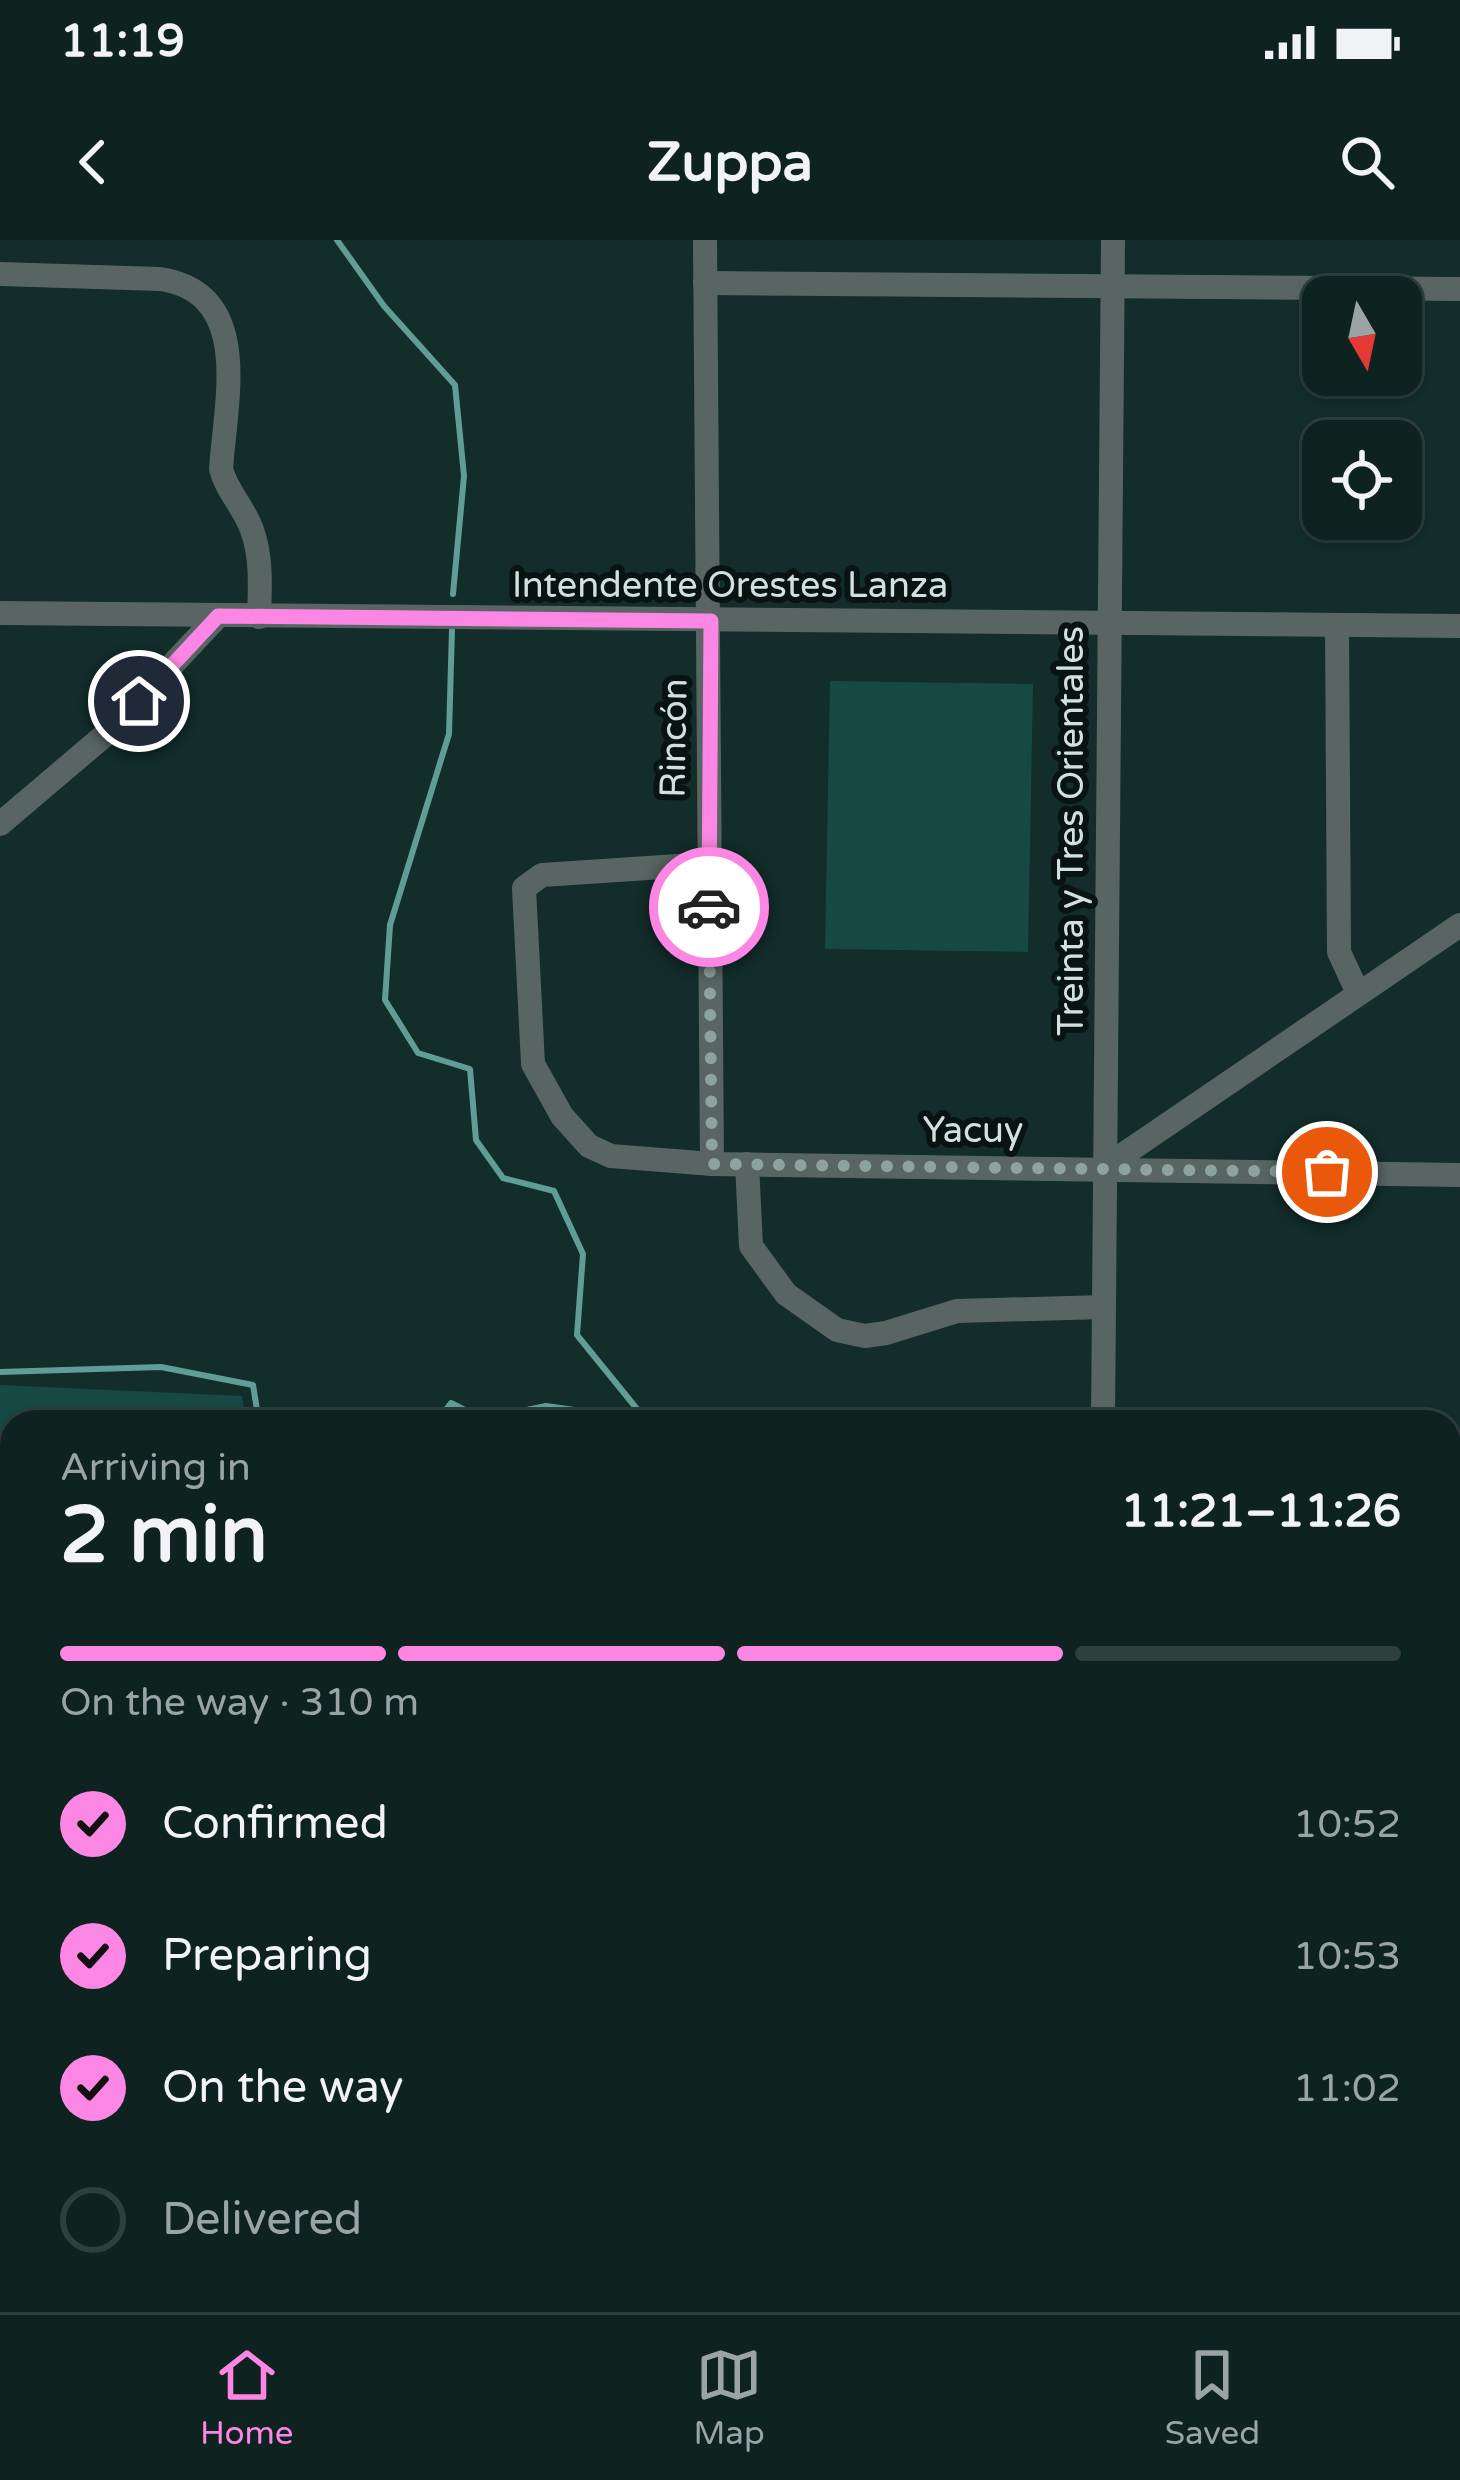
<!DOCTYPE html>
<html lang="en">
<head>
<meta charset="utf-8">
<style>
	body { margin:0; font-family:"Varela Round",sans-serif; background:#172a29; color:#f1f3f6; height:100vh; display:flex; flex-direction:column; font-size:45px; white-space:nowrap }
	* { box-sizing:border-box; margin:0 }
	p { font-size:39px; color:#9ba4a5 }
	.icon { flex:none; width:66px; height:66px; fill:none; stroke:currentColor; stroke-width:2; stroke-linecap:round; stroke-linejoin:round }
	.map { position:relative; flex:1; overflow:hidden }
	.details { position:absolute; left:0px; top:1170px; width:1461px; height:903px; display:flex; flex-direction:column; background:#0e2220; border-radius:36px 36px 0 0; box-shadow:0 3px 9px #0004,0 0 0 3px #2e3f3e }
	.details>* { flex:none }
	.needle { width:78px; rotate:171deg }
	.buttons { position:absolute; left:1302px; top:36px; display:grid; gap:24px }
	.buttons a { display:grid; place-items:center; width:120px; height:120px; border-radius:24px; background:#0e2220; box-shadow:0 3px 9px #0004,0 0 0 3px #2e3f3e; font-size:60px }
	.pin { position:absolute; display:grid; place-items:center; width:102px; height:102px; color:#fff; margin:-51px; border:6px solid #fff; border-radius:50%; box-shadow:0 3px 12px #0007 }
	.courier { position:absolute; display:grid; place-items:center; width:120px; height:120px; margin:-60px; border:9px solid #fc86e4; border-radius:50%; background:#fff; color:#222; box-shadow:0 3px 15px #0007 }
	.head em { font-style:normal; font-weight:800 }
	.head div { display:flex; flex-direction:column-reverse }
	.head { display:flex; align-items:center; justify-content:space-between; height:204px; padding:0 60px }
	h1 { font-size:78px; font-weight:800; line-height:90px }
	.bar { display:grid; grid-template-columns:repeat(4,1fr); gap:18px 12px; align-content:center; height:144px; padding:0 60px }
	.bar i { height:15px; border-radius:9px; background:#2e3f3e }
	.bar .on { background:#fc86e4 }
	.bar p { grid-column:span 4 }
	ol { padding:0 60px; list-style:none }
	li { display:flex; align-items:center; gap:36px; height:132px }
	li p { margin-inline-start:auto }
	li .icon { padding:12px; border-radius:50%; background:#fc86e4; color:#111; stroke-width:4 }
	li:last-child { color:#9ba4a5 }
	li i { width:66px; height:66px; border:6px solid #2e3f3e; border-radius:50% }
	.status { display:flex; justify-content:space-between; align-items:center; height:84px; padding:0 60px; background:#0e2220; direction:ltr }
	.status svg { height:33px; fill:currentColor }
	header { display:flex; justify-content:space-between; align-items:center; height:156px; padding:0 60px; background:#0e2220; font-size:54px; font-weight:800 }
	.tab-bar { display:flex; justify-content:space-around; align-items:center; height:168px; border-top:3px solid #2e3f3e; background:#0e2220; font-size:33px; color:#9ba4a5 }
	.tab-bar a { display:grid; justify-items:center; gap:6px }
	.tab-bar .on { color:#fc86e4 }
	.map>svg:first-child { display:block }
</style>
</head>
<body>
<div class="status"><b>11:19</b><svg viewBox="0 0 49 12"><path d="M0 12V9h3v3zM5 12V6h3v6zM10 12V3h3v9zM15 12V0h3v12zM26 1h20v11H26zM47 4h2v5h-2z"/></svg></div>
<header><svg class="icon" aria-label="back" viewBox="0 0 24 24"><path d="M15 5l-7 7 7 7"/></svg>Zuppa<svg class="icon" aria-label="search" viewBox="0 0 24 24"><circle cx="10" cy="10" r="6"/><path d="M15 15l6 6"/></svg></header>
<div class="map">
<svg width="1460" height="2072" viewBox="0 0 1460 2072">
	<rect width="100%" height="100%" fill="#122d2a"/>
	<g fill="#164944">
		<polygon points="830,441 1033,444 1028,712 825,709"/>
		<polygon points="0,1145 242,1156 246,1182 12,1182 12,2061 1046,2061 1045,2072 0,2072"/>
		<polygon points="1449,1932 1460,1934 1460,2072 1135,2072 1136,2061 1449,2061"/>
	</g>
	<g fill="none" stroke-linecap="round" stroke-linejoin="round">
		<g stroke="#5f9d96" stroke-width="6">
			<polyline points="337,0 384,66 455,145 464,236 453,354"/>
			<polyline points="452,389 449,494 390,685 385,760 418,813 470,829 476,900 503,938 554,951 583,1014 577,1095 646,1180"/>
			<polyline points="0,1132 161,1127 253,1145 259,1182"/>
			<polyline points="437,1182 451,1163 483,1179 546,1166 646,1180"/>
			<polyline points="0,1762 12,1751"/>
			<polyline points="1449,1861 1460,1865"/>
		</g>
		<g stroke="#586563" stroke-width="24">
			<polyline points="705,0 712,924"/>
			<path d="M0,34L160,39C253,53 226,158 221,229C227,252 244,267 252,290C262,317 260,348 259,377"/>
			<polyline points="705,43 1460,49"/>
			<polyline points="0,373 1460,386"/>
			<polyline points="1337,386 1339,712 1358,753"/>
			<polyline points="0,584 112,489 218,376"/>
			<polyline points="708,624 542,635 524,648 533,824 562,876 589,906 611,916 712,924 1460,935"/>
			<polyline points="747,924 751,1006 786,1054 837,1090 865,1096 886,1093 957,1071 1104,1067"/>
			<polyline points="1105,927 1460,685"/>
			<polyline points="1103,1182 1113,0"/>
			<polyline points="1449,1239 1460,1239"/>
			<polyline points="0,1396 12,1392"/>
			<polyline points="1449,1500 1460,1502"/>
			<polyline points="1449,1625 1460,1631"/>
			<polyline points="0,1685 12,1705"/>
			<polyline points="166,2061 171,2072"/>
			<polyline points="281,2061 292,2072"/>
			<polyline points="556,2061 560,2072"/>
			<polyline points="1098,2061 1099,2072"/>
			<polyline points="664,2072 670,2061"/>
			<polyline points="1056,2072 1056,2061"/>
		</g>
	</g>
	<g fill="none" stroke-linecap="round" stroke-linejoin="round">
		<polyline stroke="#8ea2a0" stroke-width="12" stroke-dasharray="0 21.6" points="709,667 712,924 1327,932"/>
		<polyline stroke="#fc86e4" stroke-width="15" points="139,461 218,376 711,381 709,667"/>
	</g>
	<g text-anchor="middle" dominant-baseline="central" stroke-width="12" stroke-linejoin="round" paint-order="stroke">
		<g font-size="36" fill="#d1e1df" stroke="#081312">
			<text x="730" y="345">Intendente Orestes Lanza</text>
			<text transform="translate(674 498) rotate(-89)">Rincón</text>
			<text transform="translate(1071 591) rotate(-90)">Treinta y Tres Orientales</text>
			<text x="973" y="890">Yacuy</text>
		</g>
	</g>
</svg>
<div class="buttons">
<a><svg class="needle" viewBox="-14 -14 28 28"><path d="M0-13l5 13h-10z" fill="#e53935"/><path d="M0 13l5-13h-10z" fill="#9ba4a5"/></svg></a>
<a><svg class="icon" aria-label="locate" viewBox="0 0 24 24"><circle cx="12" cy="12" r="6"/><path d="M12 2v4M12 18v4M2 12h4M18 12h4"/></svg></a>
</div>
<div class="pin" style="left:1327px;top:932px;background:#ea580c"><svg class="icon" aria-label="bag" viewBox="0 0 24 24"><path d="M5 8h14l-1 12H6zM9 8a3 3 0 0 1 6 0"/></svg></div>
<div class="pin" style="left:139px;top:461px;background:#1f2937"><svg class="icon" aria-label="home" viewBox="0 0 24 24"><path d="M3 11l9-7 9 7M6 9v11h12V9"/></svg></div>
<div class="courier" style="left:709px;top:667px"><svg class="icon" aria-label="car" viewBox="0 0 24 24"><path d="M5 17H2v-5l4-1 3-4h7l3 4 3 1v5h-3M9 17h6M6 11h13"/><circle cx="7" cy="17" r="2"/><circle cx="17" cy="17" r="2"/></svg></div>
<section class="details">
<div class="head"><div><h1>2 min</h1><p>Arriving in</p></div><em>11:21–11:26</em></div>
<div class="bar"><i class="on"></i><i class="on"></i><i class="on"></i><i></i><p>On the way · 310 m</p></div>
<ol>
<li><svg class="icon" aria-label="check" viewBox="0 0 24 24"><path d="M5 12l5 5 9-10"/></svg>Confirmed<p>10:52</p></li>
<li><svg class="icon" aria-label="check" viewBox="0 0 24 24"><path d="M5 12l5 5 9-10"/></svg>Preparing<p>10:53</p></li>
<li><svg class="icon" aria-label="check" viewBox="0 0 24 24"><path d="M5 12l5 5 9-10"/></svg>On the way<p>11:02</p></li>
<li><i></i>Delivered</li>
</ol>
</section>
</div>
<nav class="tab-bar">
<a class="on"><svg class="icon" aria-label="home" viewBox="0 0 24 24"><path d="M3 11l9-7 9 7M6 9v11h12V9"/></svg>Home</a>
<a><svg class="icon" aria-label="map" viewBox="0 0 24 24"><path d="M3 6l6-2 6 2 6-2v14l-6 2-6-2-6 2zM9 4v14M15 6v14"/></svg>Map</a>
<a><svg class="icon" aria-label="saved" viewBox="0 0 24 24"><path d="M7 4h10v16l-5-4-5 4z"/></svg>Saved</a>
</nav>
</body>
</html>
